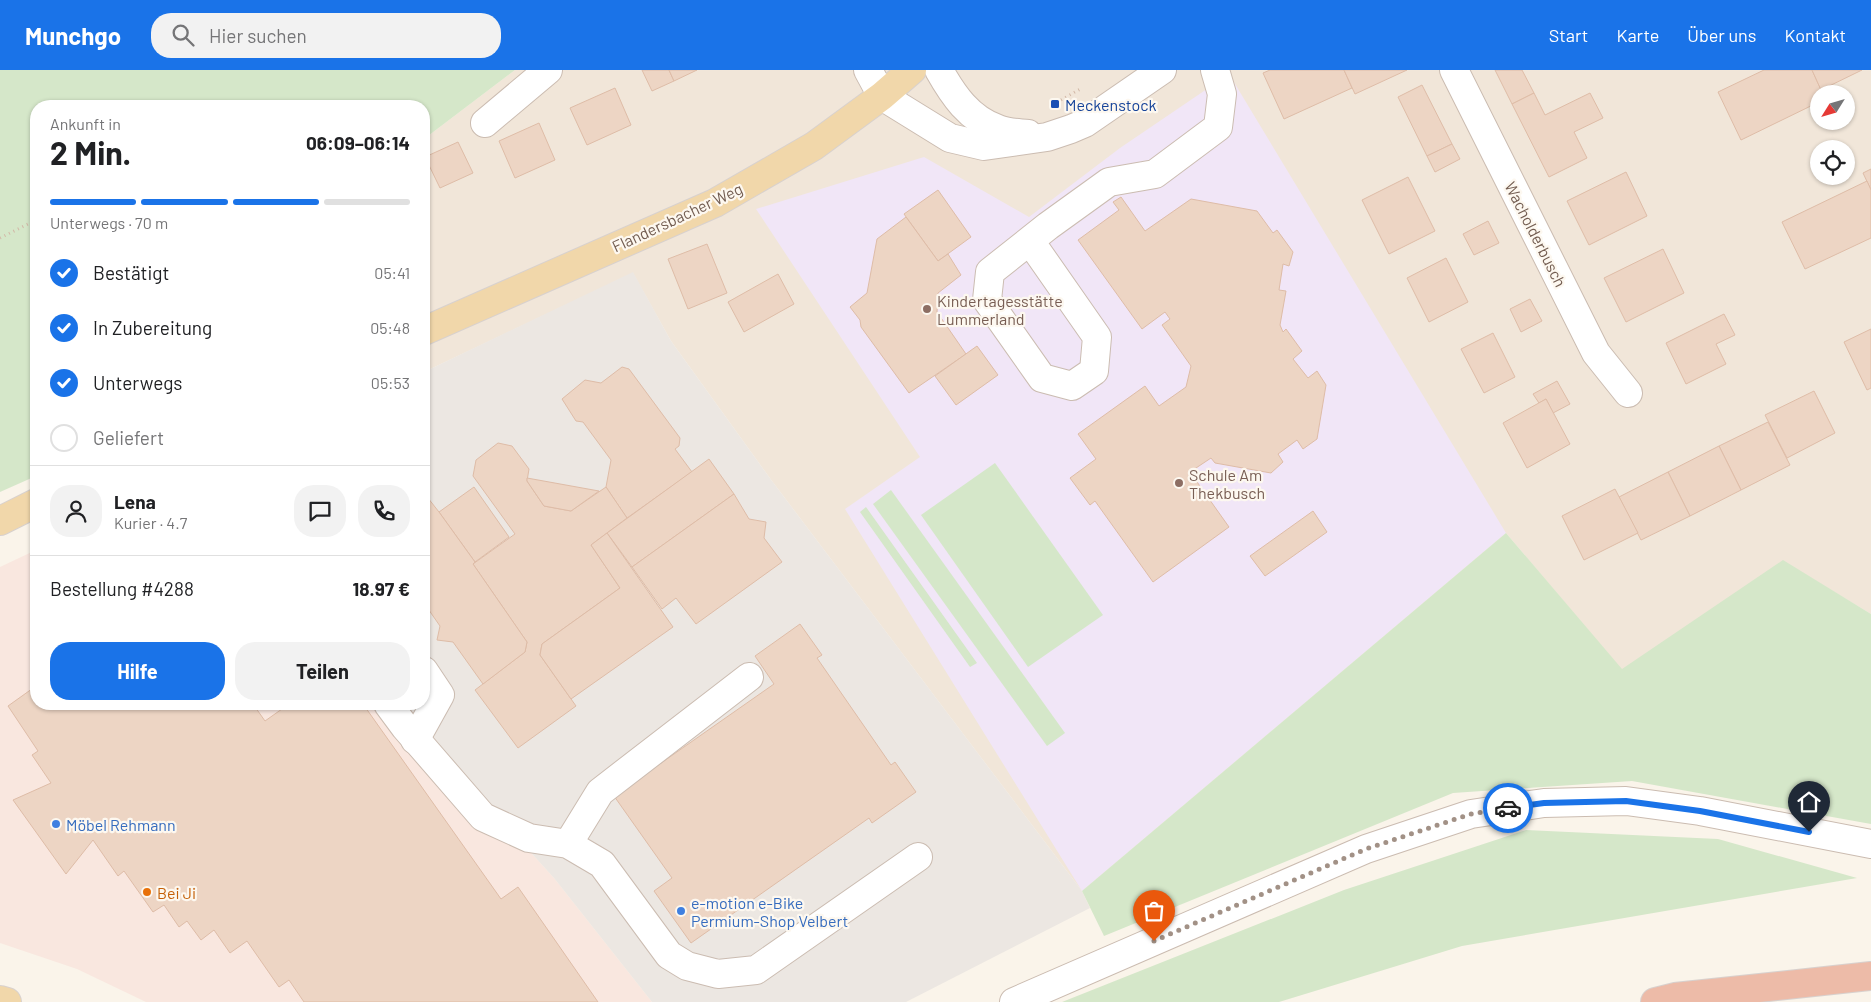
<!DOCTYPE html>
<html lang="de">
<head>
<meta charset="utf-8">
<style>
	body { margin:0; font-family:Barlow,sans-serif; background:#f2f2f2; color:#202124; height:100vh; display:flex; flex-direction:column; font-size:19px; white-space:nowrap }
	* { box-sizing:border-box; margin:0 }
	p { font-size:16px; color:#757577 }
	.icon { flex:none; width:28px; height:28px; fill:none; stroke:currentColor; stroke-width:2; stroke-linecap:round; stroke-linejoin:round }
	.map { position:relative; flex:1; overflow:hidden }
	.panel { position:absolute; left:30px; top:30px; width:400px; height:610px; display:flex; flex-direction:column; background:#fff; border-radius:20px; box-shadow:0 1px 4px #0004 }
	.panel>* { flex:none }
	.needle { width:32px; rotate:233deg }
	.fabs { position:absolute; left:1810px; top:15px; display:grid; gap:10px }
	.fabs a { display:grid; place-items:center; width:45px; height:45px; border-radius:50%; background:#fff; box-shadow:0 1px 4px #0004; font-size:25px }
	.pin { position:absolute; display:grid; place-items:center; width:42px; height:42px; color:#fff; margin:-51px -21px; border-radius:50% 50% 50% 0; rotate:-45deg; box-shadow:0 0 5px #0007 }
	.pin .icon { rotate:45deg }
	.courier { position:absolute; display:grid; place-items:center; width:50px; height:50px; margin:-25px; border:4px solid #1a73e8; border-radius:50%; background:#fff; color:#222; box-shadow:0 1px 6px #0007 }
	.headline em { font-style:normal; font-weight:700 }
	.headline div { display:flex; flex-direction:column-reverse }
	.headline { display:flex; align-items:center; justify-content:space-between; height:85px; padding:0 20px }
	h1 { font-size:32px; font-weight:700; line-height:38px }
	.bar { display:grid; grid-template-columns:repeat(4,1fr); gap:8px 5px; align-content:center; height:60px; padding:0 20px }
	.bar i { height:6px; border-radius:4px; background:#e0e0e0 }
	.bar .selected { background:#1a73e8 }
	.bar p { grid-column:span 4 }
	.line { display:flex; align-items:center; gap:12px; padding:0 20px; border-top:1px solid #e0e0e0 }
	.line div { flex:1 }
	.round { display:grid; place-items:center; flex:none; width:52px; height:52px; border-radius:20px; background:#f2f2f2 }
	ol { padding:0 20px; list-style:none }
	li { display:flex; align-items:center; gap:15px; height:55px }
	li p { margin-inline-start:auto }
	li .icon { padding:5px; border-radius:50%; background:#1a73e8; color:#fff; stroke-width:4 }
	li:last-child { color:#757577 }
	li i { width:28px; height:28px; border:2px solid #e0e0e0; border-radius:50% }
	.cta { display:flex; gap:10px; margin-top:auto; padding:10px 20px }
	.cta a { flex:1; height:58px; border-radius:20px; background:#1a73e8; color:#fff; font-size:20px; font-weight:700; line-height:58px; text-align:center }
	.cta a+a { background:#f2f2f2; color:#202124 }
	header { display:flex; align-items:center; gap:30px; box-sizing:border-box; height:70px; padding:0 25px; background:#1a73e8; color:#fff }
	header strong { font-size:24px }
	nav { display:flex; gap:28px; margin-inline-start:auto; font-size:18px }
	.search { width:350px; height:45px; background:#f2f2f2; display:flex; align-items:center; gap:12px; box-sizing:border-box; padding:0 18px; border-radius:20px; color:#757577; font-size:19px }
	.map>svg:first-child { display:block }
</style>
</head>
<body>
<header>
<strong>Munchgo</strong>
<div class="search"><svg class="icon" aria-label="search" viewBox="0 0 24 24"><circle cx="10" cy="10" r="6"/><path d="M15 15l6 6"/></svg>Hier suchen</div>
<nav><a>Start</a><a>Karte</a><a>Über uns</a><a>Kontakt</a></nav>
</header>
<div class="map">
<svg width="1871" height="932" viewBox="0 0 1871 932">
	<rect width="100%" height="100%" fill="#faf4ea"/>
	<path fill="#f1e6d9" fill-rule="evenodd" d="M515,0H1871V544L1783,491L1622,600L1506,463L1082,821L772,411L671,271L633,203L424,302V69ZM1819,24H1846V51H1819ZM1819,79H1846V106H1819Z"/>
	<polygon fill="#f9e7df" points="36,480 36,634 406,634 483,730 554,808 652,932 146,932 77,899 0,873 0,497"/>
	<polygon fill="#ece7e2" points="633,202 671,271 772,411 1082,821 1090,838 906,932 652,932 554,808 483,730 407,636 406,634 424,634 424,302"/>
	<polygon fill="#f1e6f7" points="1229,4 1506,463 1082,821 845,439 920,387 756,139 924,87 1029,147 1120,78"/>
	<g fill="#d5e7c9">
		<polygon points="0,0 515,0 424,69 424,36 36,36 36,406 0,422"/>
		<polygon points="995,393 1103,545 1028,597 921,445"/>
		<polygon points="891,420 1065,663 1047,676 873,434"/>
		<polygon points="866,437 977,593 970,597 860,442"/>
		<polygon points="1506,463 1622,599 1783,490 1871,544 1871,754 1632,711 1453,723 1104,866 1082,821"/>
		<polygon points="1526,760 1718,769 1857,808 1462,876 1279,932 1062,932 1344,820"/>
	</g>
	<g fill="#edd5c4" stroke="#debca7">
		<polygon points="642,0 669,0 674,11 652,21"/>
		<polygon points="669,0 697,0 674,11"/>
		<polygon points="1270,0 1344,0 1352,18 1284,49 1263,3"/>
		<polygon points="1344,0 1407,0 1355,24"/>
		<polygon points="1495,0 1522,0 1534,23 1512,34"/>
		<polygon points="1764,0 1812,0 1823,24 1819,24 1819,32 1741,70 1718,22"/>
		<polygon points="1812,0 1862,0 1821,20"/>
		<polygon points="1422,15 1452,74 1427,86 1398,27"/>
		<polygon points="615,18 631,55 587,75 570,38"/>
		<polygon points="1534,23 1545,45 1590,23 1603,48 1574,62 1587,88 1549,107 1512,34"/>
		<polygon points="539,53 555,90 515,108 499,71"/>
		<polygon points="458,72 473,103 440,118 425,87"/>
		<polygon points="1452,74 1460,89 1435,102 1427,86"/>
		<polygon points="1871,99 1871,120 1863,103"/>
		<polygon points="1626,102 1647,146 1589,175 1567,131"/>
		<polygon points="1408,107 1435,161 1389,184 1362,130"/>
		<polygon points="1867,111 1871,120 1871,168 1805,199 1782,152"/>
		<polygon points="938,120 971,167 938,191 904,144"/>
		<polygon points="1121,127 1145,161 1191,129 1257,141 1273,163 1277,160 1293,182 1289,196 1283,194 1279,220 1286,221 1280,255 1283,262 1286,259 1302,281 1293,289 1308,308 1317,301 1326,315 1317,369 1303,379 1297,370 1278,384 1283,392 1271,403 1215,393 1211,388 1190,402 1229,457 1153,512 1095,431 1090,435 1070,408 1096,389 1078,364 1145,316 1159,336 1186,317 1191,296 1162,255 1170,249 1165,242 1142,259 1078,170 1119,140 1113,132"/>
		<polygon points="906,147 938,191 948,184 961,205 938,223 937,242 966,284 909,323 861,257 860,250 850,237 867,223 877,169"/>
		<polygon points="1488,151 1499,173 1474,185 1463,164"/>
		<polygon points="707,174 727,223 688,239 668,189"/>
		<polygon points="1663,179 1684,223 1626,252 1604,208"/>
		<polygon points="1446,188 1468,232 1429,252 1407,208"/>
		<polygon points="778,204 794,234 744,262 728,232"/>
		<polygon points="1530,229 1542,251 1521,262 1510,239"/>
		<polygon points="1724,244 1735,265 1716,274 1726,294 1686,314 1666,273"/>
		<polygon points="1871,259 1871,318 1867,320 1844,272"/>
		<polygon points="1493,263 1515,307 1484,323 1461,279"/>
		<polygon points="977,276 998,305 956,335 935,306"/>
		<polygon points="622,297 629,299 680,368 679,376 675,379 692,402 627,448 606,417 611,390 583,352 576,351 562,329 585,310 601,313"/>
		<polygon points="1557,311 1570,334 1553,343 1546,329 1539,333 1533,324"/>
		<polygon points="1814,321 1835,363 1787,388 1765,345"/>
		<polygon points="1546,329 1570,374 1527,398 1503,353"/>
		<polygon points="1768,352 1790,395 1741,420 1719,376"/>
		<polygon points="498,373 512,376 529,399 527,411 544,436 571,441 606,417 627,448 591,475 620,518 542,574 540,585 576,636 518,678 475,620 525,582 527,572 473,494 515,464 473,406 476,390"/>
		<polygon points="1719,376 1741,420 1690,446 1668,402"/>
		<polygon points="709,389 734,424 632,497 607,463"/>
		<polygon points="1668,402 1690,446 1641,470 1619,427"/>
		<polygon points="527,408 599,421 571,441 544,436 527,411"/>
		<polygon points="474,417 509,467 475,492 439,442"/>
		<polygon points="1615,419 1638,463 1584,490 1562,446"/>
		<polygon points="424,423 439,442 475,492 473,494 527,572 525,582 483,614 453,572 437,570 440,556 424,533"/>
		<polygon points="734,424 749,449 766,452 764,468 782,492 696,554 676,528 662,539 632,497"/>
		<polygon points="1313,441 1327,462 1265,506 1250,486"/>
		<polygon points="607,463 673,557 571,629 540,585 542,574 620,518 591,475"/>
		<polygon points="800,554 822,585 817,588 891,695 895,692 916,722 872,753 869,748 691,873 654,821 672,808 614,726 774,614 755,586"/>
		<polygon points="36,616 36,634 253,634 265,651 289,634 363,634 501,829 518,817 598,932 304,932 289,910 279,917 247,871 230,883 214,860 201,870 187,851 179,857 164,835 153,842 124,801 118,806 93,770 66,804 13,730 51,713 32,685 38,681 8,636"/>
	</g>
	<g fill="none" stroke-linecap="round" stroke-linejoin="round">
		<defs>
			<g id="minor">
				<polyline points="868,0 882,26 950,68 984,76 1047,67 1071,59 1085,53 1162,0"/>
				<path d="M939,0C953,25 969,49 998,59C1007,63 1019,63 1028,64"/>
				<polyline points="1454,0 1596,283 1628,323"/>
				<polyline points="485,53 548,0"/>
				<polyline points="1030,171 1097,267 1094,301 1072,316 1042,308 987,230 990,202 1048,156 1109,112 1155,104 1218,57 1222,24 1215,0"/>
				<polyline points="388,634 405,657 483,747 529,768 568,774 602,794 669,885 687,896 718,904 756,900 918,787"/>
				<polyline points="415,670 440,625 424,601"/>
				<polyline points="568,774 600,722 749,607"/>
				<polyline points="1014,932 1366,779 1471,744 1544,733 1626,731 1700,741 1871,774"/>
			</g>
			<g id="major">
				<polyline points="424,261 715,133 814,76 882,26 912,0"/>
				<polyline points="0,451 36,433"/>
				<polyline points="0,930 7,932"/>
			</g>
			<polyline id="highway" points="1655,932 1675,927 1871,906"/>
		</defs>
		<use href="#minor" stroke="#cbbcb1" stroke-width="30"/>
		<use href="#major" stroke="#d8d1ce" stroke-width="30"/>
		<use href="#highway" stroke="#d8d1ce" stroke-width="30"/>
		<g stroke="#d2b8a7" stroke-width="3" stroke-dasharray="1 4" stroke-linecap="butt">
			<polyline points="1061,30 1082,18"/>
			<polyline points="0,168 36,150"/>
		</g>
		<use href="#minor" stroke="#fff" stroke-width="28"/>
		<use href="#major" stroke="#f1d7aa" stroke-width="28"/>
		<use href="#highway" stroke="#edbba8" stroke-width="28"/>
	</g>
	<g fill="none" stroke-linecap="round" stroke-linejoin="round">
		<polyline stroke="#a29186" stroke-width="5" stroke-dasharray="0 9" points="1154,871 1366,779 1471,744 1508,738"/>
		<polyline stroke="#1a73e8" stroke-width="6" points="1508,738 1544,733 1626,731 1700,741 1809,762"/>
	</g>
	<rect fill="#1a4fb4" stroke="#fdf8f0" stroke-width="2" x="1050" y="29" width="10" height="10" rx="2.5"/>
	<g fill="#8d6e63" stroke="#fdf8f0" stroke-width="2">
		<circle cx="927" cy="239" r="5"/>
		<circle cx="1179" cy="413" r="5"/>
	</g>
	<g fill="#3f7fe0" stroke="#fdf8f0" stroke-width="2">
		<circle cx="56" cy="754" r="5"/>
		<circle cx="681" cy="841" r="5"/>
	</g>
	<circle fill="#e8710a" stroke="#fdf8f0" stroke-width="2" cx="147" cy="822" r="5"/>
	<g text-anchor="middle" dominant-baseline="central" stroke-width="4.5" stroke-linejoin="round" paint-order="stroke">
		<g font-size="16" fill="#164399" stroke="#fdf8f0" text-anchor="start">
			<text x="1065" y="34">Meckenstock</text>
		</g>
		<g font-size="16" fill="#725c50" stroke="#fdf8f0">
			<text transform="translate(677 147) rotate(-25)">Flandersbacher Weg</text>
			<text transform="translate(1536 164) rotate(63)">Wacholderbusch</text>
		</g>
		<g font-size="16" fill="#785e54" stroke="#fdf8f0" text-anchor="start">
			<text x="937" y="230">Kindertagesstätte<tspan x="937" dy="18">Lummerland</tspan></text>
			<text x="1189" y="404">Schule Am<tspan x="1189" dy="18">Thekbusch</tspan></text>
		</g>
		<g font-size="16" fill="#366cbe" stroke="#fdf8f0" text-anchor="start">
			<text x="66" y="754">Möbel Rehmann</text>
			<text x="691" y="832">e-motion e-Bike<tspan x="691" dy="18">Permium-Shop Velbert</tspan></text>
		</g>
		<g font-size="16" fill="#c56008" stroke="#fdf8f0" text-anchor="start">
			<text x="157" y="822">Bei Ji</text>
		</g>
	</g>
</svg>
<div class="fabs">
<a><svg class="needle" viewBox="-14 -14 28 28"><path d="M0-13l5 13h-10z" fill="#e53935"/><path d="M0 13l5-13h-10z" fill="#757577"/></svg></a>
<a><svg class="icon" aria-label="locate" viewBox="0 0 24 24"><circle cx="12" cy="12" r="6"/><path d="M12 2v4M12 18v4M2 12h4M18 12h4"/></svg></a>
</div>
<div class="pin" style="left:1154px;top:871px;background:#ea580c"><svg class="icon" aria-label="bag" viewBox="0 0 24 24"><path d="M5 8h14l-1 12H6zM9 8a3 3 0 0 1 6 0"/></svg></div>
<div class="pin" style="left:1809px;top:762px;background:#1f2937"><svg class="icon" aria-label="home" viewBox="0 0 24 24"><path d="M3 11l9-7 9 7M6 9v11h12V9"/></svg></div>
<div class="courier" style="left:1508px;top:738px"><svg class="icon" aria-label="car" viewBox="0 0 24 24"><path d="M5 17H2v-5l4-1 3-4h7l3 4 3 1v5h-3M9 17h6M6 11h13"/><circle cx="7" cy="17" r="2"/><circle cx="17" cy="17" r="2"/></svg></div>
<section class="panel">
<div class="headline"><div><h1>2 Min.</h1><p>Ankunft in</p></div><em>06:09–06:14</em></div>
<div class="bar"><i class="selected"></i><i class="selected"></i><i class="selected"></i><i></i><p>Unterwegs · 70 m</p></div>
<ol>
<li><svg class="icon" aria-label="check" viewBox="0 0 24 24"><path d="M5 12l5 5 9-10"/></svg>Bestätigt<p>05:41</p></li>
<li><svg class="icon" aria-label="check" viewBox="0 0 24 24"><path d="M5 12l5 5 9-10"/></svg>In Zubereitung<p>05:48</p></li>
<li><svg class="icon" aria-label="check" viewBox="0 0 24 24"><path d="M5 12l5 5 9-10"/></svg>Unterwegs<p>05:53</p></li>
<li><i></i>Geliefert</li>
</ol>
<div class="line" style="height:90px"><a class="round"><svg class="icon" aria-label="person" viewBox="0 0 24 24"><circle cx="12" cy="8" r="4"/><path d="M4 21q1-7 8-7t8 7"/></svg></a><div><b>Lena</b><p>Kurier · 4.7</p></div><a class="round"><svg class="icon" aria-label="chat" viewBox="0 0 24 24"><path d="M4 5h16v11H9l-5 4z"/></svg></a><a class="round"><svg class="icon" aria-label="phone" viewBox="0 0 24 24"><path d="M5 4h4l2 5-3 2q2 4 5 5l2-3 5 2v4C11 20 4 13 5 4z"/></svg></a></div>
<div class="line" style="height:65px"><div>Bestellung #4288</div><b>18.97 €</b></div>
<div class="cta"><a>Hilfe</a><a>Teilen</a></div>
</section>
</div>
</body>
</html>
